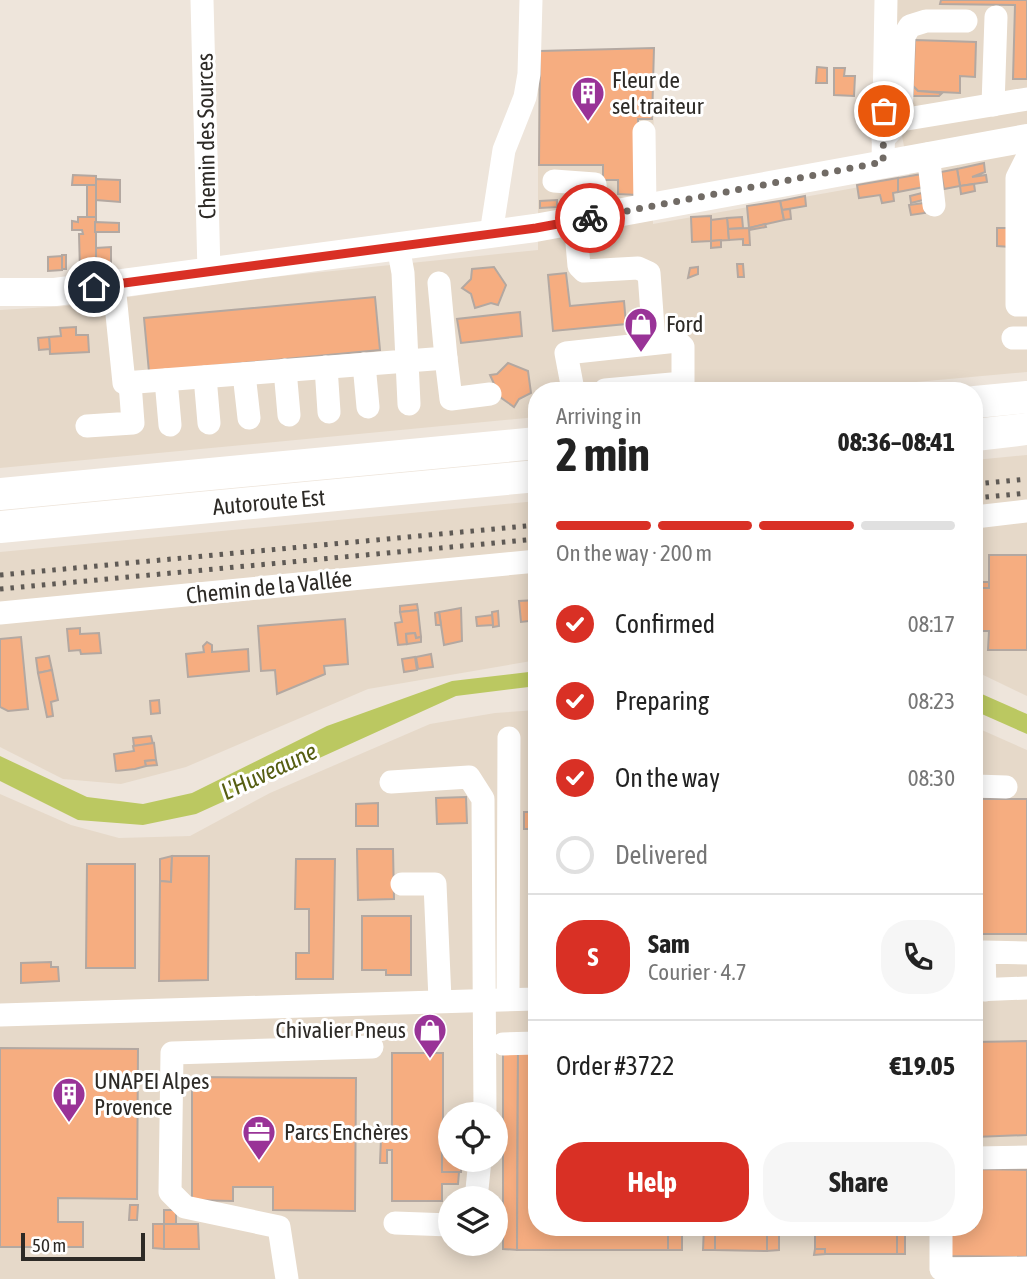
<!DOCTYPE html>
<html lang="en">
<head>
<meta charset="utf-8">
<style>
	body { margin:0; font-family:"Asap Condensed",sans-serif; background:#f6f6f6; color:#222; height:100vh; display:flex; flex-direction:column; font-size:26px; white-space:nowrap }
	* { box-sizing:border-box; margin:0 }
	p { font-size:23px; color:#767676 }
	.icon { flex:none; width:38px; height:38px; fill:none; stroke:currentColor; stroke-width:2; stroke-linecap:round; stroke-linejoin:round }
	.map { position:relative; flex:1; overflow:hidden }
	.panel { position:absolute; left:528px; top:382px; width:455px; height:854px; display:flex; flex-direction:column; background:#fff; border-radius:28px; box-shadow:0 4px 18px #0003 }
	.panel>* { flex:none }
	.fabs { position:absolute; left:438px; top:1102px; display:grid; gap:14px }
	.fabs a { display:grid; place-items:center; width:70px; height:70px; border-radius:50%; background:#fff; box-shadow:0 4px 18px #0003; font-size:35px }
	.scale { position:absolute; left:21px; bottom:18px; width:124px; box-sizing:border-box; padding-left:7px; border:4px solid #2d2a26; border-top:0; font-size:19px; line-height:24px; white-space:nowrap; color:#2d2a26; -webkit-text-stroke:5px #fff; paint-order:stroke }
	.pin { position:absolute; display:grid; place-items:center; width:60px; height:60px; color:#fff; margin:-30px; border:4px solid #fff; border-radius:50%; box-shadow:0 2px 7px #0007 }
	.courier { position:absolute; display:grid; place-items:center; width:70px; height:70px; margin:-35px; border:5px solid #d93025; border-radius:50%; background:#fff; color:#222; box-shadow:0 2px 9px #0007 }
	.summary em { font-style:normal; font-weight:700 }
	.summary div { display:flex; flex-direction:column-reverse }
	.summary { display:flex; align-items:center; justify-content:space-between; height:119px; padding:0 28px }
	h1 { font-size:46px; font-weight:700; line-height:52px }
	.bar { display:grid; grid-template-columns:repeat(4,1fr); gap:10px 7px; align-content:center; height:84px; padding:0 28px }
	.bar i { height:9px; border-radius:5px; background:#e0e0e0 }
	.bar .active { background:#d93025 }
	.bar p { grid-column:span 4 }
	.line { display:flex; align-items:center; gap:18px; padding:0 28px; border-top:2px solid #e0e0e0 }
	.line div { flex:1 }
	.round { display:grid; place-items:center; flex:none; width:74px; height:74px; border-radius:28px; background:#f6f6f6 }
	ol { padding:0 28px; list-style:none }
	li { display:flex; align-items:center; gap:21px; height:77px }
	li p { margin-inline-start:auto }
	li .icon { padding:7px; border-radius:50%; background:#d93025; color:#fff; stroke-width:4 }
	li:last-child { color:#767676 }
	li i { width:38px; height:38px; border:4px solid #e0e0e0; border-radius:50% }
	.action { display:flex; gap:14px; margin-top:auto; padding:14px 28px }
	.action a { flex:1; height:80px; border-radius:28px; background:#d93025; color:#fff; font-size:28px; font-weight:700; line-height:80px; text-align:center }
	.action a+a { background:#f6f6f6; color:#222 }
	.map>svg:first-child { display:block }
</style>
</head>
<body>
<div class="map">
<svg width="1027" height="1279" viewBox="0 0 1027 1279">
	<rect width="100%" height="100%" fill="#eee5db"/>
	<g fill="#e6d9c9" fill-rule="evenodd">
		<polygon points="892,0 1027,0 1027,372 828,390 537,390 537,417 0,468 0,310 66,306 253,279 538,250 538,51 654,48 653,224 910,178 902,136 887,118"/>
		<polygon points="1027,455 1027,696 975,671 975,460"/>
		<polygon points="537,501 537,660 368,689 186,767 121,784 63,779 0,747 0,552"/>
		<path d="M537,710V1227H975V727L1027,750V1279H0V794L71,825L119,838L190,836L270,793L430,724L495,713ZM450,1115H495V1160H450ZM450,1199H495V1244H450Z"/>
	</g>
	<g fill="#bbc861">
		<polygon points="537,671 537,686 456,696 196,814 143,825 78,820 0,781 0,756 87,797 143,804 192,793 327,726 452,681"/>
		<polygon points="975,691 1027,714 1027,734 975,711"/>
	</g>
	<g fill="#f6ad80" stroke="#b3a8a1" stroke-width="2">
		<polygon points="941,0 1027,0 1027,79 1013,79 1015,5 940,4"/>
		<polygon points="915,40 976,42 975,77 960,76 960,93 918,91 913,86"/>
		<polygon points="654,48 652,119 638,119 638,195 618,194 618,180 603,180 603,165 539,165 540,51"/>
		<polygon points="817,67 827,68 827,83 816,83"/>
		<polygon points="834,68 845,68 844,76 855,76 854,96 834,95"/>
		<polygon points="913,86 918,91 942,93 939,96 913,96"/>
		<polygon points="984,163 985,172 972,177 986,175 987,182 960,186 957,169"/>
		<polygon points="957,169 960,186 944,189 941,172"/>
		<polygon points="922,174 924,187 898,192 898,178"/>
		<polygon points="73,175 96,176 96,185 72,185"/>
		<polygon points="898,178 898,192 893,193 894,201 882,203 880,195 859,198 857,185"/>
		<polygon points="96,179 120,180 120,202 96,200"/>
		<polygon points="974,184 975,191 961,194 960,186"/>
		<rect x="87" y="185" width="9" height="32"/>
		<polygon points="922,193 923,200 911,203 910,196"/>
		<polygon points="805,196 806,206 782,210 780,201"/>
		<polygon points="557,200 557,207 540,208 540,201"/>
		<polygon points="780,201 784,220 749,228 747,206"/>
		<polygon points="924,203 925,213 911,215 909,205"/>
		<polygon points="790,209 791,219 784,220 782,210"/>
		<polygon points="711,216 711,241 692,242 691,217"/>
		<polygon points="78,217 96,217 96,269 80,270 79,234 83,234 82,230 72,230 72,221 78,222"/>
		<polygon points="742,217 743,228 728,229 727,218"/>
		<polygon points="727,218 729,240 711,241 711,220"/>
		<polygon points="95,222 119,223 119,232 95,232"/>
		<polygon points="765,224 766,227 749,230 749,228"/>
		<polygon points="749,228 750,245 743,245 743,239 729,240 728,229"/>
		<polygon points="997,228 1011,228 1010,247 997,246"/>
		<polygon points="721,240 721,247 711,248 711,241"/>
		<polygon points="111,247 111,268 96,269 96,248"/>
		<rect x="62" y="255" width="4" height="14"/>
		<polygon points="62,256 62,270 48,271 48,257"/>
		<polygon points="737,264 743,264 744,277 738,277"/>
		<polygon points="494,267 506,285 498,305 491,303 475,308 471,294 462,288 471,279 472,269"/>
		<polygon points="698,267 698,274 688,278 690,268"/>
		<polygon points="566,273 570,306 624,301 626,324 553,331 548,275"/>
		<polygon points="375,297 380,350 149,372 144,318"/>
		<polygon points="520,312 522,336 461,343 457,319"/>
		<polygon points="76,327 76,335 88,335 89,352 50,354 49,337 61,336 60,328"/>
		<polygon points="49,337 50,349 39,350 38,338"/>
		<polygon points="508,363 528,371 531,393 519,399 514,407 500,397 490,375 497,374"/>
		<polygon points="989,555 1027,555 1027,650 988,650 989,631 975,631 975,588 989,588"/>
		<rect x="975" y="582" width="14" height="6"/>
		<polygon points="537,600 537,620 521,622 519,601"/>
		<polygon points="417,604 418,610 400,612 400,606"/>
		<polygon points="461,608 462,641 444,645 439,612"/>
		<polygon points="418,610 421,637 416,638 415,633 406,634 407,644 398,645 395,623 402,622 400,612"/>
		<polygon points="498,611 499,626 493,627 492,612"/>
		<polygon points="439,612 441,625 436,625 435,613"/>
		<polygon points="492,615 493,625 477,626 476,617"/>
		<polygon points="345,619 348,664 324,666 325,674 277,694 275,670 261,671 258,626"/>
		<polygon points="80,628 80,634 99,633 101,653 81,654 80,650 69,651 67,629"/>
		<polygon points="415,633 416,638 421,637 421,642 407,644 406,634"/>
		<polygon points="21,637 28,709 8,711 0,707 0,639"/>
		<polygon points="207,642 212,645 212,652 248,649 249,671 188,677 186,654 204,652 203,646"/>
		<polygon points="431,654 433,667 418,669 416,657"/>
		<polygon points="49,656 52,670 38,673 36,658"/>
		<polygon points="415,657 417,670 404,672 402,659"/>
		<polygon points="52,670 58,700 51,702 53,716 47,717 38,673"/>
		<polygon points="159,700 160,713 151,714 150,701"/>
		<polygon points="151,736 153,744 134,746 133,738"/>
		<polygon points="154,743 156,760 145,761 146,766 135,769 116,771 114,754 134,751 133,746"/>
		<polygon points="156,760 157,765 146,766 145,761"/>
		<polygon points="466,797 467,823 437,824 436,798"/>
		<polygon points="981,799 1027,799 1027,934 980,934"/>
		<polygon points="378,803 378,826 356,826 356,804"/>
		<rect x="524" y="812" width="13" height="17"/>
		<polygon points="357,849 393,849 394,899 358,900"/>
		<polygon points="172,856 171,882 160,881 160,859"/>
		<polygon points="172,856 209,856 208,980 159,981 160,881 171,882"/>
		<polygon points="296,859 335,859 333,979 296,979 296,953 309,953 309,909 295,909"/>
		<polygon points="87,864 135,864 135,968 86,968"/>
		<polygon points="362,916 411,916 411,975 386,975 386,970 362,970"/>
		<polygon points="51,962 51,967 58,967 59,981 21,983 21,963"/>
		<polygon points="1027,1041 1027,1135 975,1137 975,1042"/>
		<polygon points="0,1048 138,1049 137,1199 58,1198 58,1222 83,1222 83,1247 0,1247"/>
		<polygon points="503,1050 518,1050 517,1250 503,1249"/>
		<polygon points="518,1050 537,1050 537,1227 668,1227 668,1250 517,1250"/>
		<polygon points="392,1053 443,1053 443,1121 450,1121 450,1127 442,1127 442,1172 459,1172 458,1184 442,1184 442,1201 392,1201 392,1150 387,1150 387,1163 380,1163 381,1138 392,1138"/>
		<polygon points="192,1077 356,1078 355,1211 273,1210 273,1187 233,1187 233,1201 192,1200"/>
		<polygon points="442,1127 450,1127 450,1160 461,1160 461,1172 442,1172"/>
		<polygon points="975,1169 1027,1170 1027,1257 949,1256 949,1227 975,1227"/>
		<polygon points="130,1205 138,1205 137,1220 129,1220"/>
		<rect x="164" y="1210" width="12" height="14"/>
		<polygon points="153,1224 164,1224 164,1249 153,1248"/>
		<polygon points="164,1224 198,1224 199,1249 164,1249"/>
		<rect x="668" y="1227" width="14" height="23"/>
		<polygon points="704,1227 715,1227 715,1250 703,1250"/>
		<polygon points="715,1227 767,1227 767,1251 715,1250"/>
		<polygon points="767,1227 779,1227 779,1250 767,1251"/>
		<polygon points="815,1227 897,1227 897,1254 825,1254 825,1249 815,1249"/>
		<rect x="897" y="1227" width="8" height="27"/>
		<polygon points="815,1249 825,1249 825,1254 814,1255"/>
	</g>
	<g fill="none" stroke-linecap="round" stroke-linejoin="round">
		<g stroke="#fff" stroke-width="23">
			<polyline points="202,0 209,272"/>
			<polyline points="993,105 996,17"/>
			<polyline points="901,120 904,36 910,26 926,21 966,21"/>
			<polyline points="644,132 645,207"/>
			<polyline points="883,139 901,120 1027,99"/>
			<polyline points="928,154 934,205"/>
			<polyline points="1027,158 1017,178 1017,305 1027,305"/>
			<polyline points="883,162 886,0"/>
			<polyline points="554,181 595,184 597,216"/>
			<polyline points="575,220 579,266 584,271 638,268 649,273 654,342"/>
			<polyline points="491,234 504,150 525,97 529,74 531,0"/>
			<polyline points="114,285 124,383 407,361 403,273 398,246"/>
			<polyline points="1013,338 1027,338"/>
			<polyline points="446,358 451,399 490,394"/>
			<polyline points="364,364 368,407"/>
			<polyline points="326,367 329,412"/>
			<polyline points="285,370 289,415"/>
			<polyline points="244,374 249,418"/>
			<polyline points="205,377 209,423"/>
			<polyline points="166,380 170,425"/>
			<polyline points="573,390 566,353 677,341 683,347 683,383 605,390"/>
			<polyline points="409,404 407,361 446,358 439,283"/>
			<polyline points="87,426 133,423 130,383"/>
			<polyline points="975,517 1027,511"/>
			<polyline points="0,613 537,561"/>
			<polyline points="391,782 469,777 483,799 485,1115"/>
			<polyline points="975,786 1006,787"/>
			<polyline points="402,884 435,884 440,1000"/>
			<polyline points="975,990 1027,988"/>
			<polyline points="985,990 984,952 1027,953"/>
			<polyline points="508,999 509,738"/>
			<polyline points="0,1015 537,999"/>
			<polyline points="503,1044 537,1043"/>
			<polyline points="975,1158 1027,1157"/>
			<polyline points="476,1199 480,1160"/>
			<polyline points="395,1223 450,1225"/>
			<polyline points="941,1227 941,1269 1027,1268"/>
			<polyline points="287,1279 279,1227 185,1207 170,1192 172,1053 372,1047"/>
		</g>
		<polyline stroke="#fff" stroke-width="28" points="0,292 55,292 535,228 1027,138"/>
		<g stroke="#fff" stroke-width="32">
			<polyline points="975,402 1027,397"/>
			<polyline points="975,435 1027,429"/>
			<polyline points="0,494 537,443"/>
			<polyline points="0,527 537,476"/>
		</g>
		<g stroke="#5f5a55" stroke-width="5" stroke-dasharray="3.5 7" stroke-linecap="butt">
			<polyline points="975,484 1027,479"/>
			<polyline points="975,498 1027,493"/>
			<polyline points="0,575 537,525"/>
			<polyline points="0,589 537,539"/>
		</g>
	</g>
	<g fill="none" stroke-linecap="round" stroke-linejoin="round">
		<polyline stroke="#716b65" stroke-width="7" stroke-dasharray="0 12.6" points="590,218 883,162 884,111"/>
		<polyline stroke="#d93025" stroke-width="9" points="94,287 536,228 590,218"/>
	</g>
	<defs>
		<symbol id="building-pin" viewBox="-11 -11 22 30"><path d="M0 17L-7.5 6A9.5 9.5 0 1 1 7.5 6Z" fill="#993397" stroke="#fff"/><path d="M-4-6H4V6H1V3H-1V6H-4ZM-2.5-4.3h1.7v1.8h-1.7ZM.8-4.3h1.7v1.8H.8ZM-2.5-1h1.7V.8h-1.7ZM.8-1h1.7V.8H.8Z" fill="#fff"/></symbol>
		<symbol id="shop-pin" viewBox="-11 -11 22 30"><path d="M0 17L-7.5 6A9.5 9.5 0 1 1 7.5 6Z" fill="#993397" stroke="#fff"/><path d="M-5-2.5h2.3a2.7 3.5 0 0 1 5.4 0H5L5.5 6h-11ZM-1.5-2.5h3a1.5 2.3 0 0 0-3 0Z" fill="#fff"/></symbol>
		<symbol id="office-pin" viewBox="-11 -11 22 30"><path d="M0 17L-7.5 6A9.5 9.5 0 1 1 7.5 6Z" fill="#993397" stroke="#fff"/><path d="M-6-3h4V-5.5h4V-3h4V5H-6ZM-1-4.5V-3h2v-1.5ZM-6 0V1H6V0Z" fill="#fff"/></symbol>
	</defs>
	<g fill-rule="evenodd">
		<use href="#building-pin" x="569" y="74" width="38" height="52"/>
		<use href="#shop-pin" x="622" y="305" width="38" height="52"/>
		<use href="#shop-pin" x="411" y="1011" width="38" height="52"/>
		<use href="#building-pin" x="50" y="1075" width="38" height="52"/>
		<use href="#office-pin" x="240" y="1113" width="38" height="52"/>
	</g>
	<g text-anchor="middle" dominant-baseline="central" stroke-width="6" stroke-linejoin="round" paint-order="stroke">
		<g font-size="23" fill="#2d2a26" stroke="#fff" text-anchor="start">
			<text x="612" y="80">Fleur de<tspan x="612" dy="26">sel traiteur</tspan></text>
			<text x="666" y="324">Ford</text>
			<text x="406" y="1030" text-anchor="end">Chivalier Pneus</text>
			<text x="94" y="1081">UNAPEI Alpes<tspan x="94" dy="26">Provence</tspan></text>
			<text x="284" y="1132">Parcs Enchères</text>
		</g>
		<g font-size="23" fill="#2d2a26" stroke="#fff">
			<text transform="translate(206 136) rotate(-91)">Chemin des Sources</text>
			<text transform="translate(269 502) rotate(-5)">Autoroute Est</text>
			<text transform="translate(269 587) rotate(-6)">Chemin de la Vallée</text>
		</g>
		<g font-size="24" font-style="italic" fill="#565e12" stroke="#fff">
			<text transform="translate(269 771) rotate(-25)">L'Huveaune</text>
		</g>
	</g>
</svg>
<div class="fabs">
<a><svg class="icon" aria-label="locate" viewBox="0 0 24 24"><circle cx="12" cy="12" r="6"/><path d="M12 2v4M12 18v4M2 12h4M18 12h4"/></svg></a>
<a><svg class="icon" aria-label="layers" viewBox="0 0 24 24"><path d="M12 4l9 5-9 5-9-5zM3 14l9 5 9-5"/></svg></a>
</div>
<div class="scale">50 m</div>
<div class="pin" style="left:884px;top:111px;background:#ea580c"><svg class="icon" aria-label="bag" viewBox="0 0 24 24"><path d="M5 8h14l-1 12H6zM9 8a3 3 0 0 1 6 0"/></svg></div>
<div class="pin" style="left:94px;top:287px;background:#1f2937"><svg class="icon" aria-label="home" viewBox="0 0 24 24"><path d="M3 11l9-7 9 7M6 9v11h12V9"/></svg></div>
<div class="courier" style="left:590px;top:218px"><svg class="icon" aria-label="bike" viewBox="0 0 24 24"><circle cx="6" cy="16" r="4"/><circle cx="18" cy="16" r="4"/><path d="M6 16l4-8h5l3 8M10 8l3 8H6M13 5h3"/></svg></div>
<section class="panel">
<div class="summary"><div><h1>2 min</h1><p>Arriving in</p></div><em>08:36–08:41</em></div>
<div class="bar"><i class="active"></i><i class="active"></i><i class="active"></i><i></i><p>On the way · 200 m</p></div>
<ol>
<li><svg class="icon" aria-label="check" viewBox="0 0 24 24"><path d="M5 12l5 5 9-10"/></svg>Confirmed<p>08:17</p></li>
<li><svg class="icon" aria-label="check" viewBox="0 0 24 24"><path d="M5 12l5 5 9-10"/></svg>Preparing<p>08:23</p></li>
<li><svg class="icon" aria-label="check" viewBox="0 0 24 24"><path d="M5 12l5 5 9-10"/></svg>On the way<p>08:30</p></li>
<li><i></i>Delivered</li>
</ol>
<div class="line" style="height:126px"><b class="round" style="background:#d93025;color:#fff">S</b><div><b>Sam</b><p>Courier · 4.7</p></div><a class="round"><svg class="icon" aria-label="phone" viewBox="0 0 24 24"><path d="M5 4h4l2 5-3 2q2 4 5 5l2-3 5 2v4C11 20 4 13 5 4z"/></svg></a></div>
<div class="line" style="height:91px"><div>Order #3722</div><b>€19.05</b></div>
<div class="action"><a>Help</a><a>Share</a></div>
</section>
</div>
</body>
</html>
